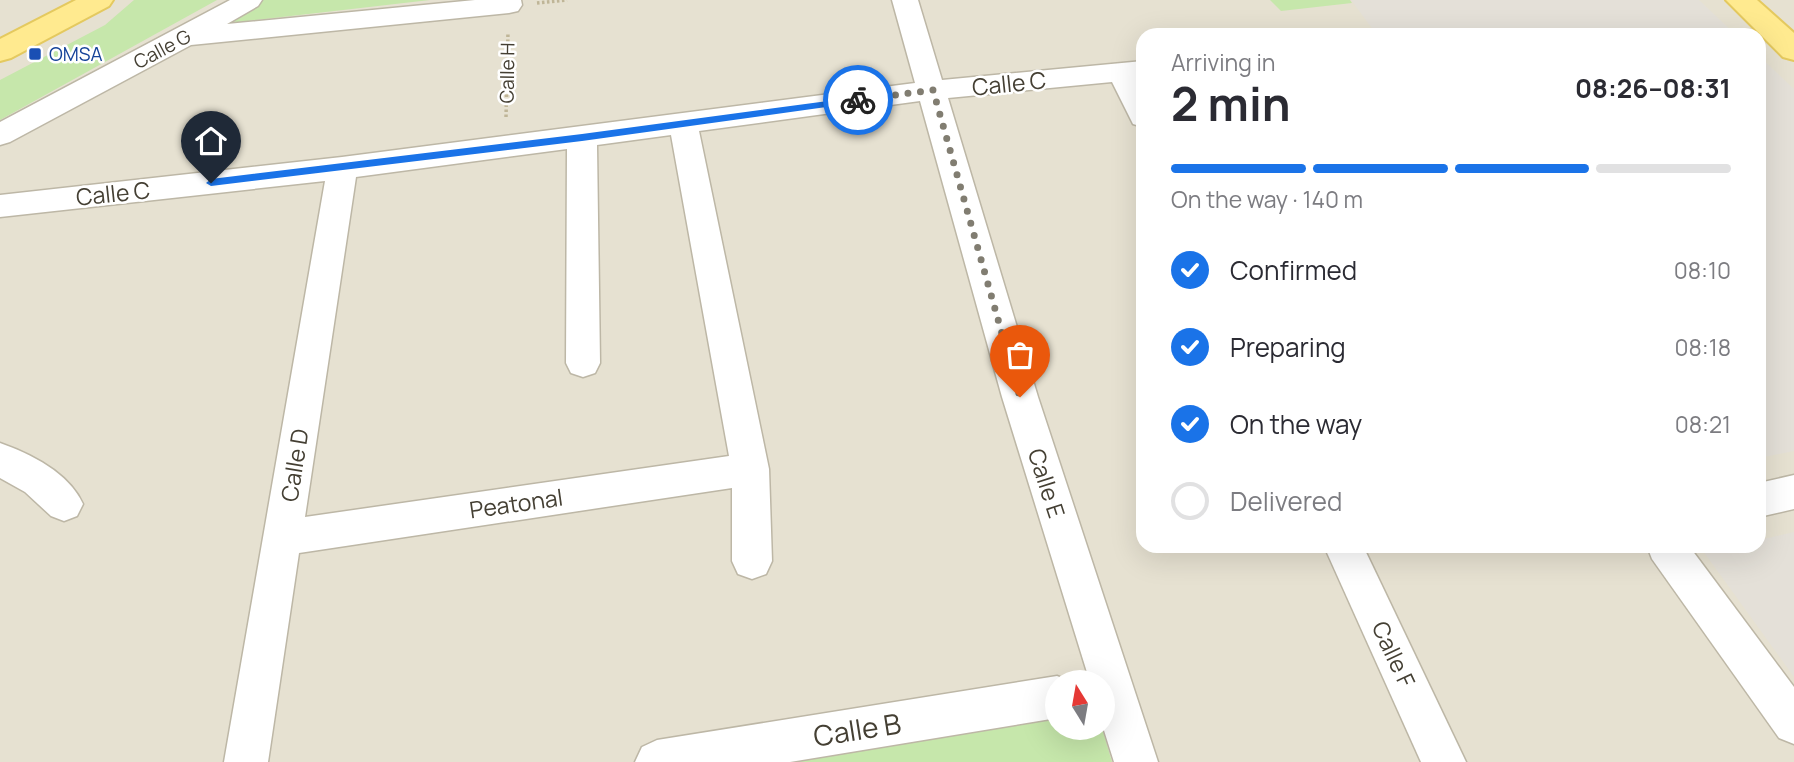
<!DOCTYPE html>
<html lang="en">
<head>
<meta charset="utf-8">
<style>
	body { margin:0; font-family:Manrope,sans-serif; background:#f2f2f3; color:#2b2b33; height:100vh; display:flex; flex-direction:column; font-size:26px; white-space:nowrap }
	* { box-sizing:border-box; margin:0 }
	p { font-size:23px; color:#7c7c81 }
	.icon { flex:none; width:38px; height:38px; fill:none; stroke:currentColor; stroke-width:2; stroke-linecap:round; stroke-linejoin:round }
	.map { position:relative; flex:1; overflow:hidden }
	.sheet { position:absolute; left:1136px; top:28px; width:630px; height:525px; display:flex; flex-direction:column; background:#fff; border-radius:21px; box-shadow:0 7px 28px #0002 }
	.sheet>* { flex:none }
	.needle { width:46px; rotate:349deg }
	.tools { position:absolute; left:1045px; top:670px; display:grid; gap:14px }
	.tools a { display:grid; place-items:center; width:70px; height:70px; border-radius:50%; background:#fff; box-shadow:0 7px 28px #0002; font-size:35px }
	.pin { position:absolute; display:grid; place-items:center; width:60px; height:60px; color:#fff; margin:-72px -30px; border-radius:50% 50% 50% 0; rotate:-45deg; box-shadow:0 0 7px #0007 }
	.pin .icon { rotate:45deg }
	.courier { position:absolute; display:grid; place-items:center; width:70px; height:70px; margin:-35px; border:5px solid #1a73e8; border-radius:50%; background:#fff; color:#222; box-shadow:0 2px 9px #0007 }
	.headline em { font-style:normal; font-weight:700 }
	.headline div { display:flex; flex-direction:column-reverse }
	.headline { display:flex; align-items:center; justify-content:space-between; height:119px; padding:0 35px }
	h1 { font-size:46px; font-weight:700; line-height:52px }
	.bar { display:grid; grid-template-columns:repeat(4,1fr); gap:10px 7px; align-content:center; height:84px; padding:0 35px }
	.bar i { height:9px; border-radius:5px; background:#e1e1e2 }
	.bar .selected { background:#1a73e8 }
	.bar p { grid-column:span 4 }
	ol { padding:0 35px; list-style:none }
	li { display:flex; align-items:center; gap:21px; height:77px }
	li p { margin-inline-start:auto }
	li .icon { padding:7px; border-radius:50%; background:#1a73e8; color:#fff; stroke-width:4 }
	li:last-child { color:#7c7c81 }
	li i { width:38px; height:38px; border:4px solid #e1e1e2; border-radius:50% }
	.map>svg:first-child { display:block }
</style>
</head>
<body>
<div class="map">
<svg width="1794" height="762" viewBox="0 0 1794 762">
	<rect width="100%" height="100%" fill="#f2efe3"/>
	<path fill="#e6e1d1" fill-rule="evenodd" d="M0,0H1794V762H0ZM1143,35H1759V546H1143ZM1057,682H1102V728H1057Z"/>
	<g fill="#e4e0d8">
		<polygon points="1351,0 1699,0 1736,35 1377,35"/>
		<polygon points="1759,56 1794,89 1794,451 1759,458"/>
		<polygon points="1794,532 1794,677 1703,551 1728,546 1759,546 1759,540"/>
	</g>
	<g fill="#c6e7ab">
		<polygon points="134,0 217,0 0,120 0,80 105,25"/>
		<polygon points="262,0 430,0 221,24"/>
		<polygon points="1270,0 1350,0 1352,3 1281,11"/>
		<polygon points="1057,710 1057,728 1102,728 1112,762 789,762"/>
	</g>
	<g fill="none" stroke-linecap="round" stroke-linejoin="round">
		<defs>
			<g id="minor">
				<polygon points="230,0 262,0 258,6 227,24 475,0 521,0 522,5 518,11 509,13 191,45 10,142 0,145 0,122"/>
				<path d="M892,0H918L942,80L1143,61V79L1139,80L1143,87V127L1133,124L1112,82L948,98L1038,397L1158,762H1114L1102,724V682H1090L1002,397L920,101L699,131L769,469L772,561L766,574L752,579L738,574L732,561V488L299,553L268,762H224L325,181L0,217V195L342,157L915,83ZM671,135L729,456L305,517L356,177L567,149L566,363L571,373L583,377L595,373L600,363L597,145Z"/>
				<path d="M0,443C31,454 69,473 83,504L77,516L64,521L51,516L25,492L0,478Z"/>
				<polygon points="1794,475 1794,509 1759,517 1759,483"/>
				<polygon points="1324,546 1363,546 1466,762 1421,762"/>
				<polygon points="1647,546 1689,546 1794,687 1794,744 1779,738 1652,559"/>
				<polygon points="1057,676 1072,682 1057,682 1057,718 790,762 635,762 642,747 657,740"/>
			</g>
			<g id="major">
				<polygon points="76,0 113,0 109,6 11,58 0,61 0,39"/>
				<polygon points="1726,0 1757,0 1794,33 1794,60 1783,57"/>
			</g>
		</defs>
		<use href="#minor" stroke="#bdb7a6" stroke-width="3"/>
		<use href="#major" stroke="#e4c95f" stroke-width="4"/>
		<g stroke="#bfb597" stroke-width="3.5" stroke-dasharray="2.5 2.5" stroke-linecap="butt">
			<polyline points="537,3 567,0"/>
			<polyline points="506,117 508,32"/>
		</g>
		<use href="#minor" fill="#fff" fill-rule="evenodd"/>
		<use href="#major" fill="#ffea8f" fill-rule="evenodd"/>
	</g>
	<polygon fill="#1a73e8" points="858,97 863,100 862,102 582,141 211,186 206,183 211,179 582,134"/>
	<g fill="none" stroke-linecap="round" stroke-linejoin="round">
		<polyline stroke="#817d71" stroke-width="7" stroke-dasharray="0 12.6" points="858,100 933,90 1020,397"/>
	</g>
	<rect fill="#1a4fb4" stroke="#fff" stroke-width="2.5" x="28" y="47" width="14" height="14" rx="3.5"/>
	<g text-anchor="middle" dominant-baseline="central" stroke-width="5" stroke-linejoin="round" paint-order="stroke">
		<g font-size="19" fill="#443f33" stroke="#fff">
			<text transform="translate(162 49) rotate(-28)">Calle G</text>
			<text transform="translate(507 73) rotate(-89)">Calle H</text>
		</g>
		<g font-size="19" fill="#164399" stroke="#fff" text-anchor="start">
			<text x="49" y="54">OMSA</text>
		</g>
		<g font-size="23" fill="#443f33" stroke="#fff">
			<text transform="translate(1009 83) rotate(-6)">Calle C</text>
			<text transform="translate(113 193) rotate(-6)">Calle C</text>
			<text transform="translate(294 465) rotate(-81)">Calle D</text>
			<text transform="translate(1047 483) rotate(72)">Calle E</text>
			<text transform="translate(516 503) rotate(-8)">Peatonal</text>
			<text transform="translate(1394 654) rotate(65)">Calle F</text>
		</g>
		<g font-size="28" fill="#443f33" stroke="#fff">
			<text transform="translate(857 729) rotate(-9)">Calle B</text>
		</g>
	</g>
</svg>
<div class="tools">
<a><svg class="needle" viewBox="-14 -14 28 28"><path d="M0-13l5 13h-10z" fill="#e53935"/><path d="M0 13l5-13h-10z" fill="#7c7c81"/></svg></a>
</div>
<div class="pin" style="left:1020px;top:397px;background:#ea580c"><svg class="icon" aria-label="bag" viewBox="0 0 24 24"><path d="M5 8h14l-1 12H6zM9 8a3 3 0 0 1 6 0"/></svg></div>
<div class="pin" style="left:211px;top:183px;background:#1f2937"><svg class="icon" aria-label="home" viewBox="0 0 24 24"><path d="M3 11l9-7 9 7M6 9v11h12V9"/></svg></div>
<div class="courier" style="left:858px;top:100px"><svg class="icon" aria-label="bike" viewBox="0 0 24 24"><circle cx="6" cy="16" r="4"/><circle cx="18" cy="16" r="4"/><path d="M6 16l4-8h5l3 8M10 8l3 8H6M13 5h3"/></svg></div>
<section class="sheet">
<div class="headline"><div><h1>2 min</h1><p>Arriving in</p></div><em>08:26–08:31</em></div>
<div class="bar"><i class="selected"></i><i class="selected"></i><i class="selected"></i><i></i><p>On the way · 140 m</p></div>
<ol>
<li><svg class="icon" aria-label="check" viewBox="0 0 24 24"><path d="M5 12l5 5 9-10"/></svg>Confirmed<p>08:10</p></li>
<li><svg class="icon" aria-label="check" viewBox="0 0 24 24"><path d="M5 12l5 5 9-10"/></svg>Preparing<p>08:18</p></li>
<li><svg class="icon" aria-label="check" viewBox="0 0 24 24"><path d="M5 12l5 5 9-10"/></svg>On the way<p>08:21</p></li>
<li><i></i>Delivered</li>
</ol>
</section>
</div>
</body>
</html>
